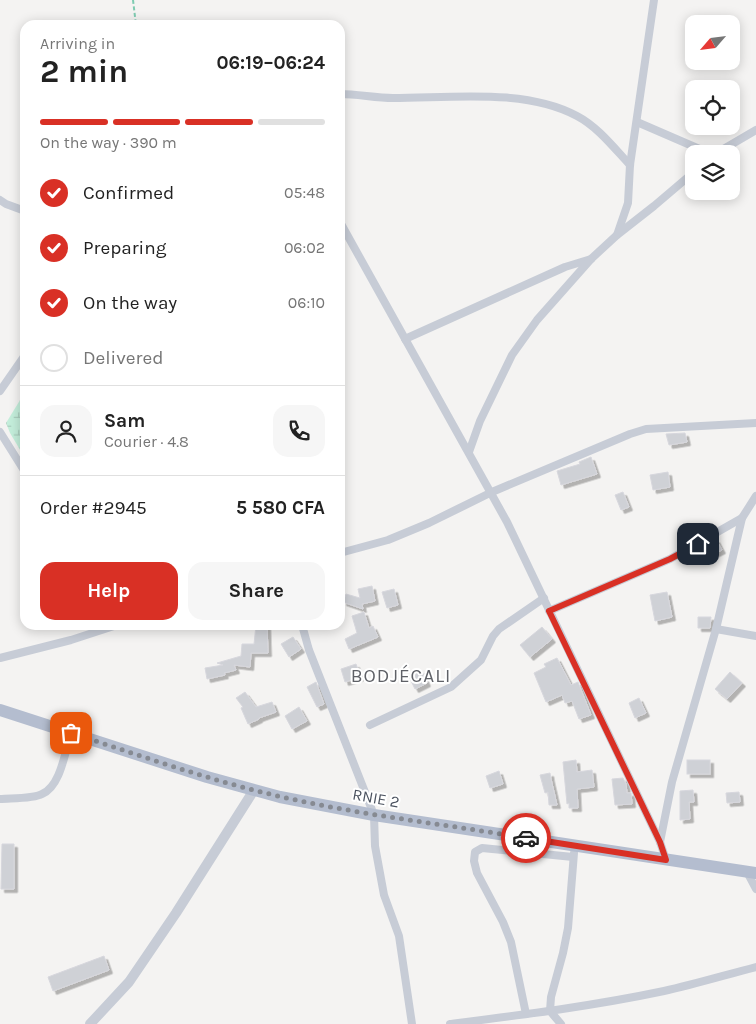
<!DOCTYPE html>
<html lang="en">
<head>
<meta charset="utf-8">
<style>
	body { margin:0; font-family:Karla,sans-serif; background:#f6f6f6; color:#222; height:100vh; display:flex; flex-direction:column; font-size:19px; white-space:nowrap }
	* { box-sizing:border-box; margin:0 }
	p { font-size:16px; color:#767676 }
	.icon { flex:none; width:28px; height:28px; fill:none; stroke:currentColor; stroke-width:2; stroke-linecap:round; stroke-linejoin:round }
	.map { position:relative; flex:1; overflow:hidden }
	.panel { position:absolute; left:20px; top:20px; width:325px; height:610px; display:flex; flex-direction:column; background:#fff; border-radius:15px; box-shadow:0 2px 12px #0003 }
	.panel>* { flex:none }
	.needle { width:32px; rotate:242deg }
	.controls { position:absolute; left:685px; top:15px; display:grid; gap:10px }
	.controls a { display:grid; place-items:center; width:55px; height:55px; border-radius:10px; background:#fff; box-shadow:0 2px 12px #0003; font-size:25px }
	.pin { position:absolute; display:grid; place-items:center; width:42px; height:42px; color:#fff; margin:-21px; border-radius:10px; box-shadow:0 2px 8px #0006 }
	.courier { position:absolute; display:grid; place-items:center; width:50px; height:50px; margin:-25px; border:4px solid #d93025; border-radius:50%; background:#fff; color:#222; box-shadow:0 1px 6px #0007 }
	.overview em { font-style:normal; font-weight:700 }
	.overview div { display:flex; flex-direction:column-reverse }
	.overview { display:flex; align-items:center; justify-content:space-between; height:85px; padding:0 20px }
	h1 { font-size:32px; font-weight:700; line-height:38px }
	.bar { display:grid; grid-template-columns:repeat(4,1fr); gap:8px 5px; align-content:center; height:60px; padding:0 20px }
	.bar i { height:6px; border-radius:4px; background:#e0e0e0 }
	.bar .selected { background:#d93025 }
	.bar p { grid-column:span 4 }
	.line { display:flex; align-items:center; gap:12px; padding:0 20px; border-top:1px solid #e0e0e0 }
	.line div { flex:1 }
	.round { display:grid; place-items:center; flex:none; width:52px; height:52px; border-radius:15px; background:#f6f6f6 }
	ol { padding:0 20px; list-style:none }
	li { display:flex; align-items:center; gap:15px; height:55px }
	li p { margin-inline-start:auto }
	li .icon { padding:5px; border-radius:50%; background:#d93025; color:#fff; stroke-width:4 }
	li:last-child { color:#767676 }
	li i { width:28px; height:28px; border:2px solid #e0e0e0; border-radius:50% }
	.action { display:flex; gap:10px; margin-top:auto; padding:10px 20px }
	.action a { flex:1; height:58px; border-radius:15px; background:#d93025; color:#fff; font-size:20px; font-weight:700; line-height:58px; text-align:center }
	.action a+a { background:#f6f6f6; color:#222 }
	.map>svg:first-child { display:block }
</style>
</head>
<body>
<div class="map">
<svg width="756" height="1024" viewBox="0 0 756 1024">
	<defs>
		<pattern id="wetland-marsh" width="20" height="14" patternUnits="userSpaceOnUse" patternTransform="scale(1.25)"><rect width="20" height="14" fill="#c4eedb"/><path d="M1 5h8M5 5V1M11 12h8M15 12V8" fill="none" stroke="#aacebe"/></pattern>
		<filter id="shadow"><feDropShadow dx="3.5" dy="3.5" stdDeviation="0" flood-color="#0004"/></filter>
	</defs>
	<rect width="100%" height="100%" fill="#f4f3f2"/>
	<polygon fill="url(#wetland-marsh)" points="25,392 25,458 10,433 6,423"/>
	<g fill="#cfd1d6" stroke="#d7d7dd" filter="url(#shadow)">
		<polygon points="685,433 687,442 669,445 666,434"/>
		<polygon points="591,457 597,474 561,485 557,471 580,464 579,462"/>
		<polygon points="668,472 670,487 653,490 650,475"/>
		<polygon points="623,492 629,507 621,510 615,495"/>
		<polygon points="716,539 722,550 706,558 701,548"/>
		<polygon points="372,586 375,601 362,604 363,609 343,602 346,594 360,598 358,589"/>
		<polygon points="394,589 398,605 387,608 382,592"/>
		<polygon points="667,592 672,617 655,621 650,595"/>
		<polygon points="364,612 369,628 373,626 378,637 349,649 345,639 357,633 352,616"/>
		<polygon points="698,617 711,617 710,628 698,628"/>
		<polygon points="256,625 267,625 268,653 251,653 250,667 234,665 236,670 224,673 225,675 207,679 205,668 223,665 217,663 241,656 242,644 254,644"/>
		<polygon points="542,627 552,639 530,657 520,645"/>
		<polygon points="293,637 301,649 289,657 281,644"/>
		<polygon points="557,658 571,685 578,682 591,715 579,719 572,701 565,703 562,695 546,702 534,673 546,667 544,664"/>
		<polygon points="356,664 361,677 345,682 341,669"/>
		<polygon points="421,670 427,683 415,689 409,677"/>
		<polygon points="730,672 742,683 727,699 715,689"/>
		<polygon points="316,682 324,704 317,707 307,687"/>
		<polygon points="245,692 256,707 272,702 276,712 259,718 259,719 248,724 241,708 243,707 236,698"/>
		<polygon points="639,698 646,713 635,718 629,703"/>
		<polygon points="299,707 307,721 292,729 285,716"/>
		<polygon points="576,760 577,772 592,770 594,787 577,789 578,808 569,808 569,803 567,804 563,762"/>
		<rect x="687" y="760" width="23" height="14"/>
		<polygon points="499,771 503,784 490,788 486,776"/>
		<polygon points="550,773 551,779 557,805 549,805 548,792 545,793 540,775"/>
		<polygon points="623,778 626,784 627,793 631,793 632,804 615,805 612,779"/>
		<polygon points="693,790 694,802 689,802 690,819 680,820 680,791"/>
		<polygon points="739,792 740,802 727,803 726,793"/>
		<polygon points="2,844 14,844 14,889 1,889"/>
		<polygon points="104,956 109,970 53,991 48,977"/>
	</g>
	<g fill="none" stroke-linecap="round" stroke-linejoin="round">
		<polyline stroke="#7ecbb1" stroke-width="2" stroke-dasharray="4 2.5" stroke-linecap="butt" points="133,0 136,25"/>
		<g stroke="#c7ccd6" stroke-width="8">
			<path d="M340,94C358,94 375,98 393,98C450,98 526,88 577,116C598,127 614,148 630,165"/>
			<polyline points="637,122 711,154"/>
			<polyline points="715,154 756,130"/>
			<polyline points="0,200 6,204 25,211"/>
			<polyline points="340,222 507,522 660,842 666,860"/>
			<polyline points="617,235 628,203 630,165 654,0"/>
			<polyline points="405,339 565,267 591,259"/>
			<polyline points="0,391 25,355"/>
			<polyline points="0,432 25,472"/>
			<polyline points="469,452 480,421 512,355 537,320 591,259 617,235 654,206 694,172"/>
			<polyline points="340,553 388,540 429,523 492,492 630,434 646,429 756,423"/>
			<polyline points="549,611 670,559 742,518"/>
			<polyline points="302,625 309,650 374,815 375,846 384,895 399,936 412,1024"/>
			<polyline points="716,629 756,636"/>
			<polyline points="0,658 71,640 117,625"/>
			<polyline points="370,725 451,687 481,660 493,636 499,629 544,598"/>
			<path d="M0,799C11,798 33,799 42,794C61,786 65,751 71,733"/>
			<polyline points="660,842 672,782 716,629 742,518 756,496"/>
			<polyline points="747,872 756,889"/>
			<polyline points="526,1014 511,942 503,922 477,873 474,861 475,852 482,848 573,857"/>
			<path d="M450,1024C521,1015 593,1006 664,991C695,984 725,975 756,967"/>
			<polyline points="561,1024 550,1011 551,997 563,953 568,928 574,853"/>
		</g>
		<polyline stroke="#c7ccd6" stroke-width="10" points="90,1024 129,982 176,913 254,790"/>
		<polyline stroke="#b4bdcf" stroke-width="12" points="0,710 207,777 280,797 374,815 756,873"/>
	</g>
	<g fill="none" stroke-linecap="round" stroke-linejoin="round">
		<path stroke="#868a92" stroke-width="5" stroke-dasharray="0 9" d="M71,733C139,755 208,780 278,796C360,815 443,824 526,838"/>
		<polyline stroke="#d93025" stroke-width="6" points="526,838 666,860 660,842 549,611 670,559 698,544"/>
	</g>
	<g text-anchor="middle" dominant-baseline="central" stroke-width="4" stroke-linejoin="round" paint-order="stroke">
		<g font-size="16" fill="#4b525f" stroke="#fff">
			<text transform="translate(376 798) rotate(10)">RNIE 2</text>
		</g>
		<g font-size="19" letter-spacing="1" fill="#5f6167" stroke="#fff">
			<text x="401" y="676">BODJÉCALI</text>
		</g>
	</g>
</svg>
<div class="controls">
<a><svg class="needle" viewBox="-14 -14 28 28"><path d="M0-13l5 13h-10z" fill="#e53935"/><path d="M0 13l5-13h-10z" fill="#767676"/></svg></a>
<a><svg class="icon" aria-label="locate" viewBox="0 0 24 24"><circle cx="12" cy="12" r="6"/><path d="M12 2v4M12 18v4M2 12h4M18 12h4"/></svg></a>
<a><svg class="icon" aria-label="layers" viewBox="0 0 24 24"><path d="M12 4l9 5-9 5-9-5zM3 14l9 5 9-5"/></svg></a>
</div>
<div class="pin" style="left:71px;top:733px;background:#ea580c"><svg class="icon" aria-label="bag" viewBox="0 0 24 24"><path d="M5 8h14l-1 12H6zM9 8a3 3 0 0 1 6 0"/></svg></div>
<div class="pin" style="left:698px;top:544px;background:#1f2937"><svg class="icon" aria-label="home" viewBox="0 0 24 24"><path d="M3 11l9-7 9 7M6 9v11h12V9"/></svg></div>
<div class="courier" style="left:526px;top:838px"><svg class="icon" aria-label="car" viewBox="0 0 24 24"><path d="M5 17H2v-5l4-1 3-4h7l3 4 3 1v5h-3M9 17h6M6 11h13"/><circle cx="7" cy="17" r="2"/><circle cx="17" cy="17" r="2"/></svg></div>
<section class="panel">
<div class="overview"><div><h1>2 min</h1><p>Arriving in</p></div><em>06:19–06:24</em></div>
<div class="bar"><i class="selected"></i><i class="selected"></i><i class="selected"></i><i></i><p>On the way · 390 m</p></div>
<ol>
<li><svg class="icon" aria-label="check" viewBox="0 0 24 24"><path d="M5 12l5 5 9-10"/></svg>Confirmed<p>05:48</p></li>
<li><svg class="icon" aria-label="check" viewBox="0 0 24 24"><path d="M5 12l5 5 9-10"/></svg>Preparing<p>06:02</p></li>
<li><svg class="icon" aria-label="check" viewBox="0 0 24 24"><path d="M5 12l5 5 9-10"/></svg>On the way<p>06:10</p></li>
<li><i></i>Delivered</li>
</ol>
<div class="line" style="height:90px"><a class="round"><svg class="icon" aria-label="person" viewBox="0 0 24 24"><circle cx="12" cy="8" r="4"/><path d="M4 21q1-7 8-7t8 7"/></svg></a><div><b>Sam</b><p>Courier · 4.8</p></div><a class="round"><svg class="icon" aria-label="phone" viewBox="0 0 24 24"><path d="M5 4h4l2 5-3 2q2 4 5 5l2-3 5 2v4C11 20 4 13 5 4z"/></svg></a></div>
<div class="line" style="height:65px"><div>Order #2945</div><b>5 580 CFA</b></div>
<div class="action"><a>Help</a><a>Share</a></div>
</section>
</div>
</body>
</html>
